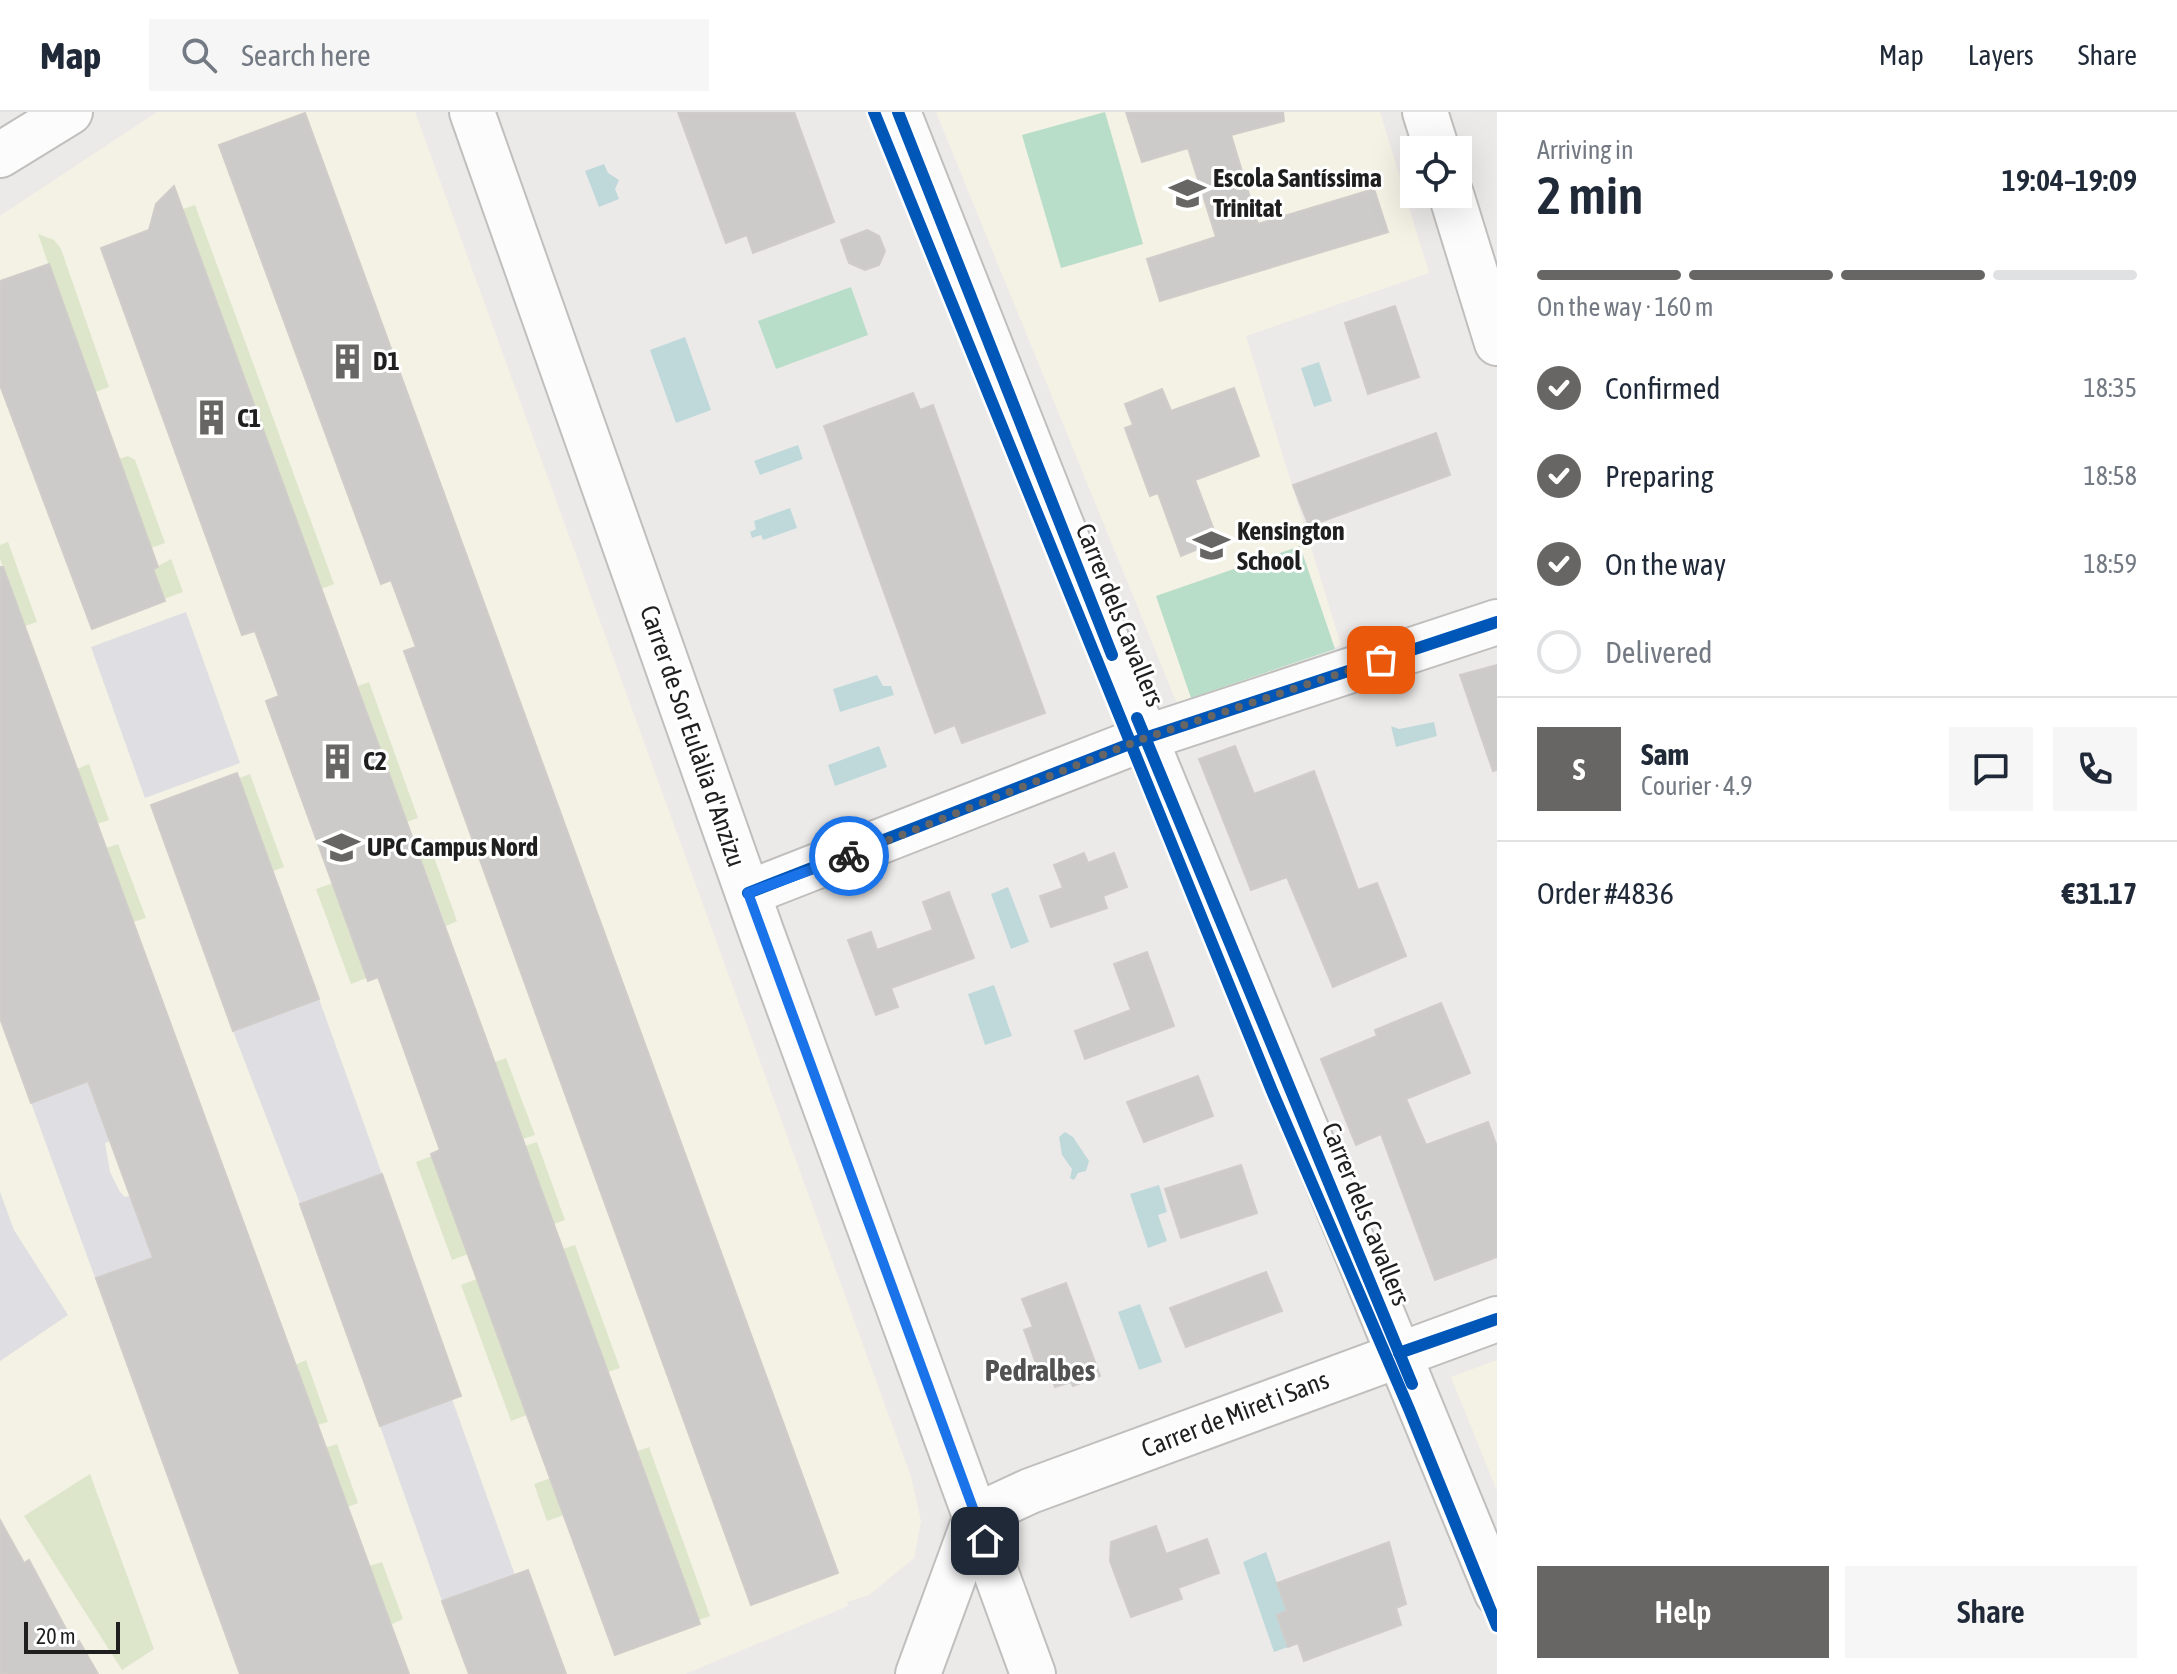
<!DOCTYPE html>
<html lang="en">
<head>
<meta charset="utf-8">
<style>
	body { margin:0; font-family:"Asap Condensed",sans-serif; background:#f6f6f7; color:#1f2937; height:100vh; display:flex; flex-direction:column; font-size:30px; white-space:nowrap }
	* { box-sizing:border-box; margin:0 }
	p { font-size:26px; color:#747a83 }
	.icon { flex:none; width:44px; height:44px; fill:none; stroke:currentColor; stroke-width:2; stroke-linecap:round; stroke-linejoin:round }
	.map { position:relative; flex:1; overflow:hidden }
	.sheet { display:flex; flex-direction:column; background:#fff; width:680px }
	.sheet>* { flex:none }
	.controls { position:absolute; left:1400px; top:24px; display:grid; gap:16px }
	.controls a { display:grid; place-items:center; width:72px; height:72px; border-radius:0px; background:#fff; box-shadow:0 8px 32px #0002; font-size:40px }
	.scale { position:absolute; left:24px; bottom:20px; width:96px; box-sizing:border-box; padding-left:8px; border:4px solid #1f1f1f; border-top:0; font-size:22px; line-height:28px; white-space:nowrap; color:#1f1f1f; -webkit-text-stroke:6px #fff; paint-order:stroke }
	.pin { position:absolute; display:grid; place-items:center; width:68px; height:68px; color:#fff; margin:-34px; border-radius:16px; box-shadow:0 4px 12px #0006 }
	.courier { position:absolute; display:grid; place-items:center; width:80px; height:80px; margin:-40px; border:6px solid #1a73e8; border-radius:50%; background:#fff; color:#222; box-shadow:0 2px 10px #0007 }
	.summary em { font-style:normal; font-weight:600 }
	.summary div { display:flex; flex-direction:column-reverse }
	.summary { display:flex; align-items:center; justify-content:space-between; height:136px; padding:0 40px }
	h1 { font-size:52px; font-weight:600; line-height:60px }
	.bar { display:grid; grid-template-columns:repeat(4,1fr); gap:12px 8px; align-content:center; height:96px; padding:0 40px }
	.bar i { height:10px; border-radius:6px; background:#e0e1e3 }
	.bar .current { background:#676665 }
	.bar p { grid-column:span 4 }
	.line { display:flex; align-items:center; gap:20px; padding:0 40px; border-top:2px solid #e0e1e3 }
	.line div { flex:1 }
	.round { display:grid; place-items:center; flex:none; width:84px; height:84px; border-radius:0px; background:#f6f6f7 }
	ol { padding:0 40px; list-style:none }
	li { display:flex; align-items:center; gap:24px; height:88px }
	li p { margin-inline-start:auto }
	li .icon { padding:8px; border-radius:50%; background:#676665; color:#fff; stroke-width:4 }
	li:last-child { color:#747a83 }
	li i { width:44px; height:44px; border:4px solid #e0e1e3; border-radius:50% }
	.primary-button { display:flex; gap:16px; margin-top:auto; padding:16px 40px }
	.primary-button a { flex:1; height:92px; border-radius:0px; background:#676665; color:#fff; font-size:32px; font-weight:600; line-height:92px; text-align:center }
	.primary-button a+a { background:#f6f6f7; color:#1f2937 }
	header { display:flex; align-items:center; gap:48px; box-sizing:border-box; height:112px; padding:0 40px; background:#fff; border-bottom:2px solid #e0e1e3 }
	header strong { font-size:38px }
	nav { display:flex; gap:44px; margin-inline-start:auto; font-size:28px }
	.search { width:560px; height:72px; background:#f6f6f7; display:flex; align-items:center; gap:20px; box-sizing:border-box; padding:0 28px; border-radius:0px; color:#747a83; font-size:30px }
	main { display:flex; flex:1; min-height:0 }
	.map>svg:first-child { display:block }
</style>
</head>
<body>
<header>
<strong>Map</strong>
<div class="search"><svg class="icon" aria-label="search" viewBox="0 0 24 24"><circle cx="10" cy="10" r="6"/><path d="M15 15l6 6"/></svg>Search here</div>
<nav><a>Map</a><a>Layers</a><a>Share</a></nav>
</header>
<main>
<div class="map">
<svg width="1497" height="1562" viewBox="0 0 1497 1562">
	<rect width="100%" height="100%" fill="#eceae8"/>
	<g fill="#f4f2e5">
		<polygon points="157,0 415,0 911,1365 921,1409 914,1446 869,1483 847,1490 848,1494 685,1562 0,1562 0,104"/>
		<polygon points="936,0 1380,0 1429,161 1246,224 1341,533 1178,594"/>
		<polygon points="1497,1248 1497,1379 1451,1265"/>
	</g>
	<g fill="#dde6cb">
		<polygon points="195,93 334,472 321,477 183,97"/>
		<polygon points="38,122 54,128 61,137 109,275 93,281"/>
		<polygon points="128,344 135,348 165,431 151,436 118,347"/>
		<polygon points="8,430 37,510 25,514 0,447 0,433"/>
		<polygon points="171,447 183,480 164,487 153,457"/>
		<polygon points="369,570 418,706 407,710 358,574"/>
		<polygon points="89,652 109,708 97,712 77,657"/>
		<polygon points="250,662 284,755 273,759 239,666"/>
		<polygon points="118,732 146,806 133,810 106,736"/>
		<polygon points="430,734 457,809 446,814 418,738"/>
		<polygon points="333,771 367,866 351,872 316,777"/>
		<polygon points="506,946 535,1023 523,1027 495,950"/>
		<polygon points="537,1030 565,1108 554,1112 525,1034"/>
		<polygon points="432,1044 468,1142 452,1148 416,1050"/>
		<polygon points="575,1133 620,1256 608,1260 563,1137"/>
		<polygon points="477,1167 527,1303 511,1309 461,1173"/>
		<polygon points="306,1248 328,1310 317,1313 295,1253"/>
		<polygon points="337,1332 358,1391 348,1395 325,1336"/>
		<polygon points="649,1335 710,1504 699,1508 638,1339"/>
		<polygon points="90,1362 154,1537 122,1558 24,1404"/>
		<polygon points="551,1366 564,1403 547,1409 534,1372"/>
		<polygon points="382,1450 403,1507 390,1513 369,1454"/>
	</g>
	<g fill="#b8ddc9">
		<polygon points="1105,0 1143,132 1061,156 1022,23"/>
		<polygon points="851,175 868,223 776,257 758,209"/>
		<polygon points="1300,434 1335,537 1191,586 1156,484"/>
	</g>
	<g fill="#dfdee2">
		<polygon points="186,500 240,651 145,686 91,535"/>
		<polygon points="46,857 110,1029 105,1031 110,1060 120,1080 125,1085 130,1084 197,1267 240,1562 0,906"/>
		<polygon points="319,887 382,1062 300,1092 233,919"/>
		<polygon points="0,1080 14,1118 68,1203 0,1249"/>
		<polygon points="452,1287 515,1463 442,1489 380,1314"/>
	</g>
	<g fill="#bfd9db">
		<polygon points="604,52 608,61 619,68 615,77 619,87 599,95 585,59"/>
		<polygon points="685,225 711,298 676,311 650,238"/>
		<polygon points="1319,250 1332,289 1314,295 1301,256"/>
		<polygon points="798,333 803,347 760,363 754,349"/>
		<polygon points="790,396 797,416 763,428 761,423 752,426 750,420 756,417 754,409"/>
		<polygon points="877,563 883,574 891,574 894,583 840,600 833,577"/>
		<polygon points="1434,610 1437,624 1396,635 1391,614 1399,617"/>
		<polygon points="879,634 887,655 835,674 828,653"/>
		<polygon points="1008,775 1029,830 1011,837 991,782"/>
		<polygon points="994,873 1012,924 985,933 968,882"/>
		<polygon points="1065,1020 1073,1025 1089,1049 1086,1059 1078,1061 1074,1068 1070,1066 1072,1057 1062,1043 1059,1025"/>
		<polygon points="1159,1073 1167,1100 1158,1103 1167,1129 1148,1136 1130,1082"/>
		<polygon points="1140,1192 1162,1250 1139,1258 1118,1200"/>
		<polygon points="1266,1440 1287,1499 1277,1503 1288,1535 1274,1540 1243,1450"/>
	</g>
	<g fill="#cdcbc9" stroke="#cfccc9" stroke-width="2">
		<polygon points="678,0 794,0 834,110 753,141 747,123 726,131"/>
		<polygon points="1126,0 1283,0 1284,9 1231,23 1258,112 1374,77 1388,120 1160,189 1147,147 1216,125 1188,36 1142,50"/>
		<polygon points="305,1 838,1461 751,1493 404,539 416,535 391,468 381,472 219,33"/>
		<polygon points="174,74 700,1512 615,1543 431,1042 440,1038 378,865 368,869 266,589 279,584 255,519 242,523 101,136 149,118 156,92"/>
		<polygon points="867,118 879,124 885,139 879,153 865,158 849,151 841,128"/>
		<polygon points="49,152 158,455 153,457 165,489 92,517 0,273 0,169"/>
		<polygon points="1395,194 1419,265 1368,282 1345,211"/>
		<polygon points="1234,276 1259,344 1195,368 1218,429 1181,444 1158,381 1150,384 1125,316 1133,313 1125,292 1162,277 1171,299"/>
		<polygon points="913,281 920,298 933,293 1045,601 962,631 955,613 935,621 824,314"/>
		<polygon points="1436,321 1450,363 1309,414 1293,373"/>
		<polygon points="0,455 3,455 409,1562 240,1562 96,1166 153,1146 88,969 31,991 0,906"/>
		<polygon points="1497,553 1497,658 1493,659 1460,563"/>
		<polygon points="1235,634 1254,682 1314,659 1358,778 1377,771 1406,844 1333,875 1287,765 1251,778 1199,647"/>
		<polygon points="237,661 319,887 233,919 151,693"/>
		<polygon points="1084,741 1088,751 1114,741 1127,775 1103,784 1107,796 1051,815 1040,784 1063,776 1054,753"/>
		<polygon points="949,780 974,846 891,876 898,895 876,903 848,828 871,820 877,838 933,818 923,790"/>
		<polygon points="1147,840 1174,914 1085,947 1075,919 1131,898 1114,852"/>
		<polygon points="1441,891 1470,961 1406,987 1426,1033 1488,1010 1497,1035 1497,1145 1435,1168 1381,1022 1356,1033 1321,947 1377,924 1375,918"/>
		<polygon points="1198,964 1213,1004 1144,1030 1127,990"/>
		<polygon points="1241,1053 1257,1101 1181,1126 1165,1077"/>
		<polygon points="382,1062 461,1284 380,1314 300,1092"/>
		<polygon points="1266,1160 1282,1199 1186,1235 1170,1196"/>
		<polygon points="1066,1171 1100,1264 1073,1274 1071,1270 1055,1275 1047,1253 1038,1257 1024,1218 1033,1215 1022,1187"/>
		<polygon points="0,1408 24,1451 29,1448 74,1532 79,1529 98,1562 0,1562"/>
		<polygon points="1156,1414 1166,1442 1207,1427 1219,1461 1178,1476 1182,1487 1131,1505 1110,1449 1111,1430"/>
		<polygon points="1389,1430 1406,1492 1396,1496 1401,1513 1304,1549 1298,1531 1288,1535 1277,1503 1287,1499 1277,1471"/>
		<polygon points="528,1458 566,1562 469,1562 442,1489"/>
	</g>
	<g fill="none" stroke-linecap="round" stroke-linejoin="round">
		<defs>
			<g id="minor">
				<polyline points="472,0 761,819 1033,1562"/>
				<polyline points="898,0 1157,655 1497,1481"/>
				<polyline points="1425,0 1437,38"/>
				<polyline points="0,43 70,0"/>
				<polyline points="1451,82 1497,231"/>
				<polyline points="748,781 1145,626 1497,510"/>
				<polyline points="976,1404 1030,1379 1497,1207"/>
				<polyline points="918,1562 976,1404"/>
			</g>
		</defs>
		<use href="#minor" stroke="#c0bfbe" stroke-width="48"/>
		<use href="#minor" stroke="#fcfcfc" stroke-width="44"/>
		<defs>
			<g id="cycleway">
				<polyline points="874,0 1272,979 1409,1297 1497,1514"/>
				<polyline points="898,0 1112,543"/>
				<polyline points="1137,606 1412,1272"/>
				<polyline points="748,781 1145,626 1497,510"/>
				<polyline points="1399,1241 1497,1207"/>
			</g>
		</defs>
		<use href="#cycleway" stroke="#fff" stroke-width="17"/>
		<use href="#cycleway" stroke="#0057b8" stroke-width="12"/>
	</g>
	<g fill="none" stroke-linecap="round" stroke-linejoin="round">
		<polyline stroke="#676665" stroke-width="8" stroke-dasharray="0 14.4" points="849,744 1145,626 1381,548"/>
		<polyline stroke="#1a73e8" stroke-width="10" points="849,744 748,781 985,1429"/>
	</g>
	<defs>
		<symbol id="school-bare" viewBox="-9 -9 18 18"><path d="M0-5L7-2L0 1L-7-2ZM-4 1L0 2.5L4 1V4Q0 6-4 4Z" fill="#676665" stroke="#fff" stroke-width="2.5" paint-order="stroke"/></symbol>
		<symbol id="building-bare" viewBox="-9 -9 18 18"><path d="M-4-6H4V6H1V3H-1V6H-4ZM-2.5-4.3h1.7v1.8h-1.7ZM.8-4.3h1.7v1.8H.8ZM-2.5-1h1.7V.8h-1.7ZM.8-1h1.7V.8H.8Z" fill="#676665" stroke="#fff" stroke-width="2.5" paint-order="stroke"/></symbol>
		<symbol id="university-bare" viewBox="-9 -9 18 18"><path d="M0-5L7-2L0 1L-7-2ZM-4 1L0 2.5L4 1V4Q0 6-4 4Z" fill="#676665" stroke="#fff" stroke-width="2.5" paint-order="stroke"/></symbol>
	</defs>
	<g fill-rule="evenodd">
		<use href="#school-bare" x="1162" y="56" width="51" height="51"/>
		<use href="#building-bare" x="322" y="224" width="51" height="51"/>
		<use href="#building-bare" x="186" y="280" width="51" height="51"/>
		<use href="#school-bare" x="1186" y="408" width="51" height="51"/>
		<use href="#building-bare" x="312" y="624" width="51" height="51"/>
		<use href="#university-bare" x="316" y="710" width="51" height="51"/>
	</g>
	<g text-anchor="middle" dominant-baseline="central" stroke-width="6" stroke-linejoin="round" paint-order="stroke">
		<g font-size="26" font-weight="bold" fill="#1f1f1f" stroke="#fff" text-anchor="start">
			<text x="1213" y="66">Escola Santíssima<tspan x="1213" dy="30">Trinitat</tspan></text>
			<text x="373" y="249">D1</text>
			<text x="237" y="306">C1</text>
			<text x="1237" y="419">Kensington<tspan x="1237" dy="30">School</tspan></text>
			<text x="363" y="649">C2</text>
			<text x="367" y="735">UPC Campus Nord</text>
		</g>
		<g font-size="26" fill="#1f1f1f" stroke="#fff">
			<text transform="translate(1120 503) rotate(68)">Carrer dels Cavallers</text>
			<text transform="translate(693 624) rotate(71)">Carrer de Sor Eulàlia d'Anzizu</text>
			<text transform="translate(1366 1102) rotate(68)">Carrer dels Cavallers</text>
			<text transform="translate(1235 1302) rotate(-21)">Carrer de Miret i Sans</text>
		</g>
		<g font-size="30" font-weight="bold" fill="#525252" stroke="#fff">
			<text x="1040" y="1258">Pedralbes</text>
		</g>
	</g>
</svg>
<div class="controls">
<a><svg class="icon" aria-label="locate" viewBox="0 0 24 24"><circle cx="12" cy="12" r="6"/><path d="M12 2v4M12 18v4M2 12h4M18 12h4"/></svg></a>
</div>
<div class="scale">20 m</div>
<div class="pin" style="left:1381px;top:548px;background:#ea580c"><svg class="icon" aria-label="bag" viewBox="0 0 24 24"><path d="M5 8h14l-1 12H6zM9 8a3 3 0 0 1 6 0"/></svg></div>
<div class="pin" style="left:985px;top:1429px;background:#1f2937"><svg class="icon" aria-label="home" viewBox="0 0 24 24"><path d="M3 11l9-7 9 7M6 9v11h12V9"/></svg></div>
<div class="courier" style="left:849px;top:744px"><svg class="icon" aria-label="bike" viewBox="0 0 24 24"><circle cx="6" cy="16" r="4"/><circle cx="18" cy="16" r="4"/><path d="M6 16l4-8h5l3 8M10 8l3 8H6M13 5h3"/></svg></div>
</div>
<section class="sheet">
<div class="summary"><div><h1>2 min</h1><p>Arriving in</p></div><em>19:04–19:09</em></div>
<div class="bar"><i class="current"></i><i class="current"></i><i class="current"></i><i></i><p>On the way · 160 m</p></div>
<ol>
<li><svg class="icon" aria-label="check" viewBox="0 0 24 24"><path d="M5 12l5 5 9-10"/></svg>Confirmed<p>18:35</p></li>
<li><svg class="icon" aria-label="check" viewBox="0 0 24 24"><path d="M5 12l5 5 9-10"/></svg>Preparing<p>18:58</p></li>
<li><svg class="icon" aria-label="check" viewBox="0 0 24 24"><path d="M5 12l5 5 9-10"/></svg>On the way<p>18:59</p></li>
<li><i></i>Delivered</li>
</ol>
<div class="line" style="height:144px"><b class="round" style="background:#676665;color:#fff">S</b><div><b>Sam</b><p>Courier · 4.9</p></div><a class="round"><svg class="icon" aria-label="chat" viewBox="0 0 24 24"><path d="M4 5h16v11H9l-5 4z"/></svg></a><a class="round"><svg class="icon" aria-label="phone" viewBox="0 0 24 24"><path d="M5 4h4l2 5-3 2q2 4 5 5l2-3 5 2v4C11 20 4 13 5 4z"/></svg></a></div>
<div class="line" style="height:104px"><div>Order #4836</div><b>€31.17</b></div>
<div class="primary-button"><a>Help</a><a>Share</a></div>
</section>
</main>
</body>
</html>
